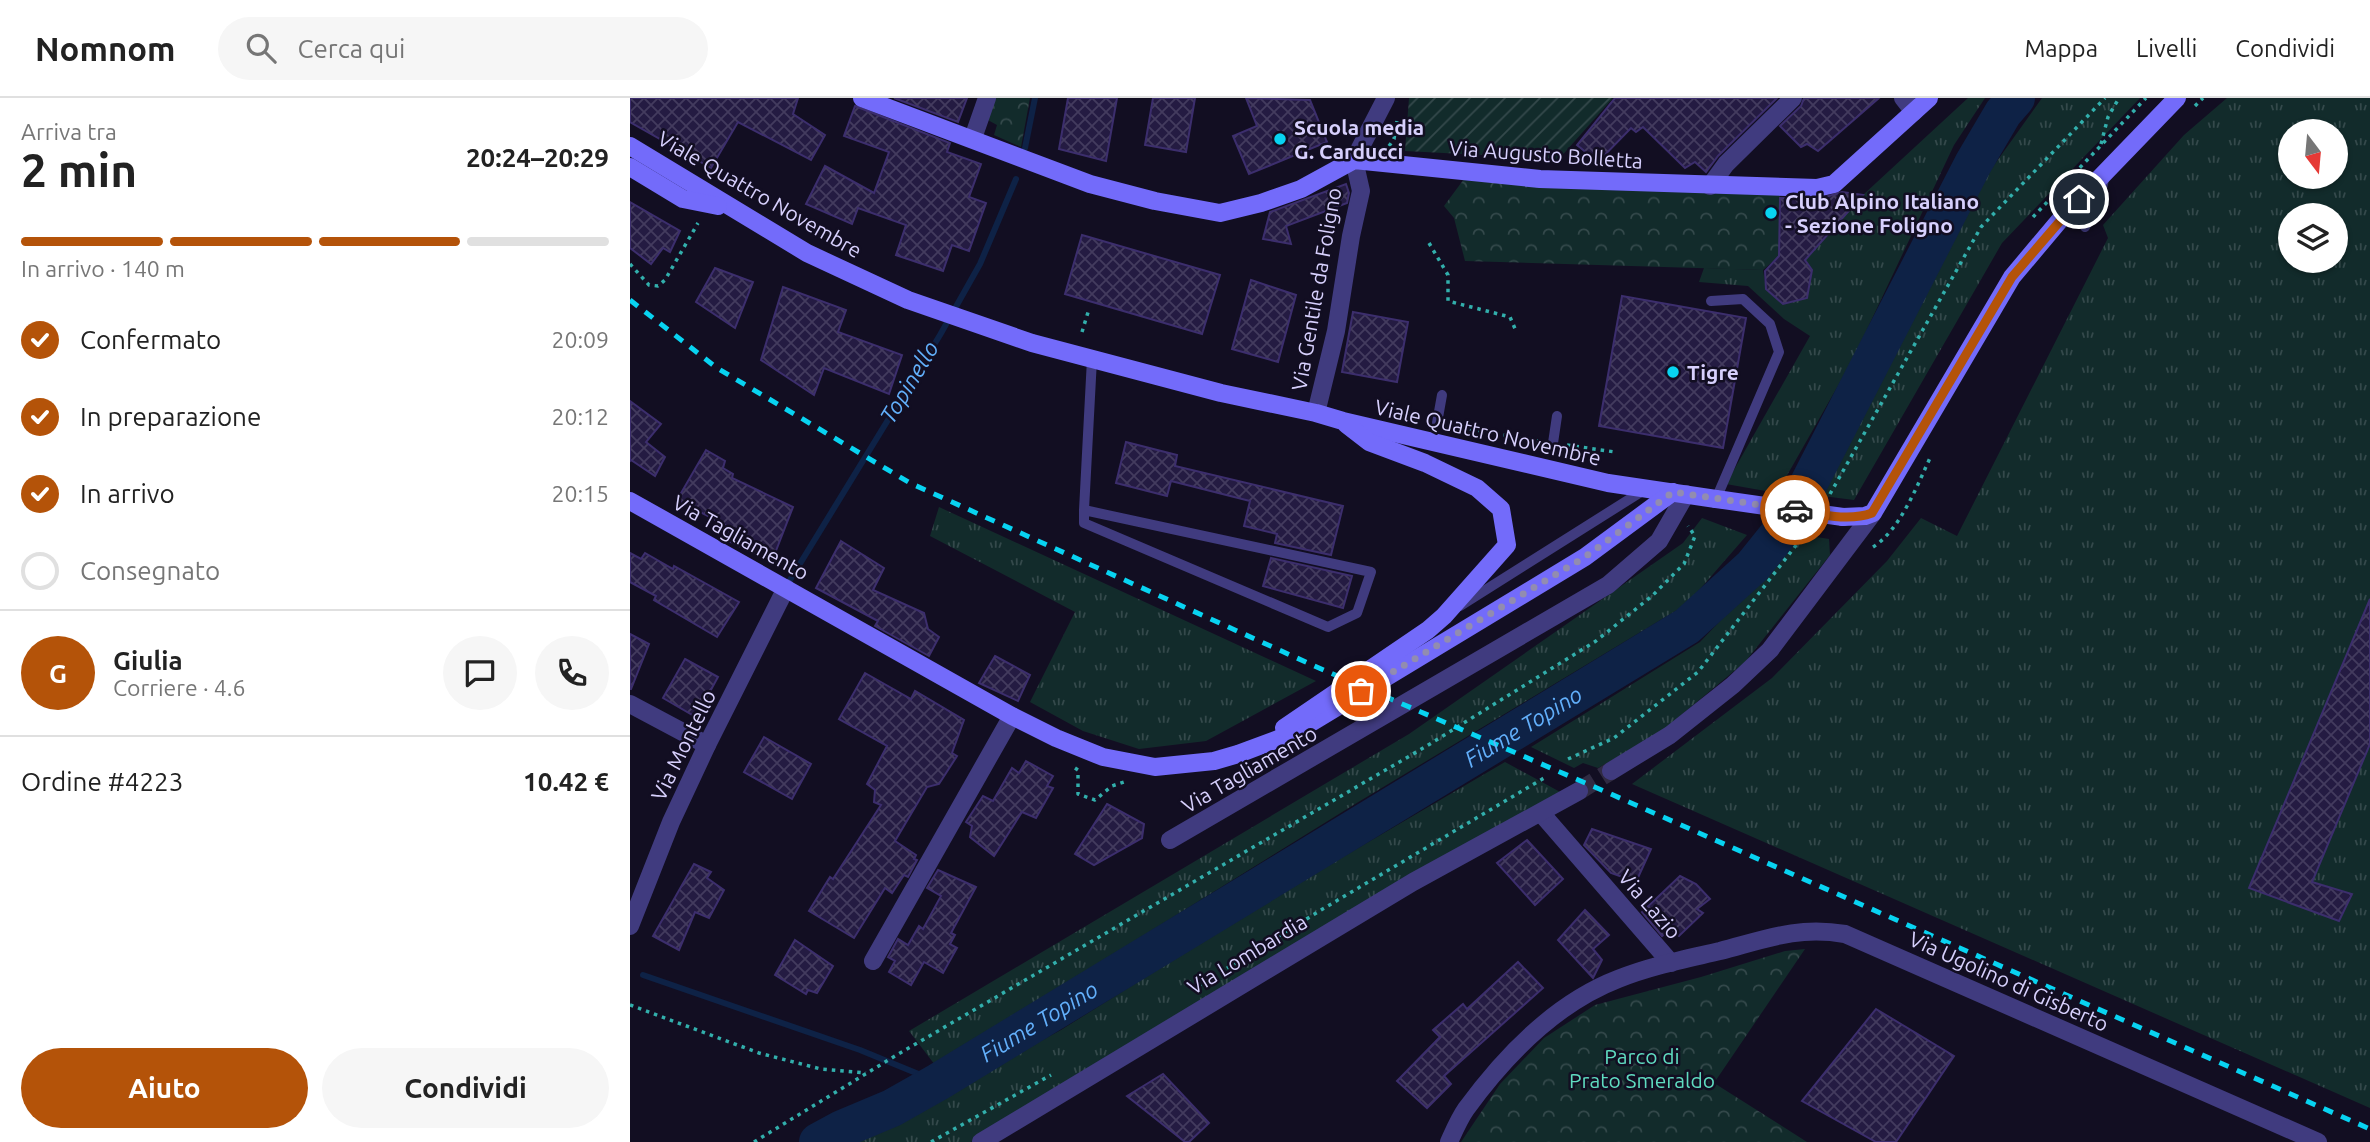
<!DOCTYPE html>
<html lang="it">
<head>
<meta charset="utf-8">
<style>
	body { margin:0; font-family:Ubuntu,sans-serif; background:#f6f6f6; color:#222; height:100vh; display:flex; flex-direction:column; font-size:26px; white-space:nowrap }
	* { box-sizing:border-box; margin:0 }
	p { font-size:23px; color:#767676 }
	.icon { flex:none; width:38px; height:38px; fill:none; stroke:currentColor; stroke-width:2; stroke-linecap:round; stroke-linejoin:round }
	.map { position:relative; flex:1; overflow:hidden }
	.drawer { display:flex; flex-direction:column; background:#fff; width:630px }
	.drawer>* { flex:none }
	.needle { width:46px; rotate:164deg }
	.controls { position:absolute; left:1648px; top:21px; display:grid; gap:14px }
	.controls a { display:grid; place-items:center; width:70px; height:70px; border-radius:50%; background:#fff; box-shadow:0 2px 5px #0004; font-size:35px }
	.pin { position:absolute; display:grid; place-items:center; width:60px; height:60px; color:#fff; margin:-30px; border:4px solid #fff; border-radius:50%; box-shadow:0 2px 7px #0007 }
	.courier { position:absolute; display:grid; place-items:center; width:70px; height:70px; margin:-35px; border:5px solid #b45309; border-radius:50%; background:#fff; color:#222; box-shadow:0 2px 9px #0007 }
	.summary em { font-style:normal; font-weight:600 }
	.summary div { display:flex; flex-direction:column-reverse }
	.summary { display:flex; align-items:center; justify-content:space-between; height:119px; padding:0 21px }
	h1 { font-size:46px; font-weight:600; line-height:52px }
	.bar { display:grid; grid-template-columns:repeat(4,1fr); gap:10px 7px; align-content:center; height:84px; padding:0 21px }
	.bar i { height:9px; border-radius:5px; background:#e0e0e0 }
	.bar .active { background:#b45309 }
	.bar p { grid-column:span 4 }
	.line { display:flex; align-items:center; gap:18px; padding:0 21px; border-top:2px solid #e0e0e0 }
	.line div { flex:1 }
	.round { display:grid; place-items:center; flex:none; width:74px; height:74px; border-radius:37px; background:#f6f6f6 }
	ol { padding:0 21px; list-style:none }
	li { display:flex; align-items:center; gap:21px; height:77px }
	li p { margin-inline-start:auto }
	li .icon { padding:7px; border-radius:50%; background:#b45309; color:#fff; stroke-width:4 }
	li:last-child { color:#767676 }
	li i { width:38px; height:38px; border:4px solid #e0e0e0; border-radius:50% }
	.action { display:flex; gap:14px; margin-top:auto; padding:14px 21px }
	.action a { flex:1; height:80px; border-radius:42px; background:#b45309; color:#fff; font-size:28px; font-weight:600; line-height:80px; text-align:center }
	.action a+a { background:#f6f6f6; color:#222 }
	header { display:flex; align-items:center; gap:42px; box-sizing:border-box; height:98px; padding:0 35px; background:#fff; border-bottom:2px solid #e0e0e0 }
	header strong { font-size:33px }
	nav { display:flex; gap:38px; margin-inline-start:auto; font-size:24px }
	.search { width:490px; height:63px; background:#f6f6f6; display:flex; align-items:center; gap:18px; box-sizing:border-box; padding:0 24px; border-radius:38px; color:#767676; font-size:26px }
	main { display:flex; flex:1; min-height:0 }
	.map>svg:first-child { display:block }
</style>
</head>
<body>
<header>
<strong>Nomnom</strong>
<div class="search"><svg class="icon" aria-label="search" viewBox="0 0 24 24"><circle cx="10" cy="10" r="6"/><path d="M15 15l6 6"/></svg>Cerca qui</div>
<nav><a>Mappa</a><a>Livelli</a><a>Condividi</a></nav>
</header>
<main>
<section class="drawer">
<div class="summary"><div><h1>2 min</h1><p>Arriva tra</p></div><em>20:24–20:29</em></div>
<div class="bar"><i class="active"></i><i class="active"></i><i class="active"></i><i></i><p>In arrivo · 140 m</p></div>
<ol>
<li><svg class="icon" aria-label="check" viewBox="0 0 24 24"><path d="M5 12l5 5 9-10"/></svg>Confermato<p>20:09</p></li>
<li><svg class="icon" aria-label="check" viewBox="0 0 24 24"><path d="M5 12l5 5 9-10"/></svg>In preparazione<p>20:12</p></li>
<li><svg class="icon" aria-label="check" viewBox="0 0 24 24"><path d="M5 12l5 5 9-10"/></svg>In arrivo<p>20:15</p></li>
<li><i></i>Consegnato</li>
</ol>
<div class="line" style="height:126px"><b class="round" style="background:#b45309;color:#fff">G</b><div><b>Giulia</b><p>Corriere · 4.6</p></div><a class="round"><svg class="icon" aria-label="chat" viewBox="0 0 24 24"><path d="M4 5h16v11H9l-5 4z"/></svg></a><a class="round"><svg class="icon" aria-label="phone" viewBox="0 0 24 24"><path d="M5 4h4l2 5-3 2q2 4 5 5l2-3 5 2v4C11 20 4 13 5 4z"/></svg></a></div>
<div class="line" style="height:91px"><div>Ordine #4223</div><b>10.42 €</b></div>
<div class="action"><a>Aiuto</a><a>Condividi</a></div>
</section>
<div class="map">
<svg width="1740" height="1044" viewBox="0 0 1740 1044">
	<defs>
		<pattern id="grass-tufts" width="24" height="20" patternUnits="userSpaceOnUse" patternTransform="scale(1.75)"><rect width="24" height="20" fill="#122b2b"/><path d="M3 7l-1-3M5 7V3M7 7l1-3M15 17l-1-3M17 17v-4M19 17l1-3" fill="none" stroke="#34494b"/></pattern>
		<pattern id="park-crowns" width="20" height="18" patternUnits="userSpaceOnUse" patternTransform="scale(1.75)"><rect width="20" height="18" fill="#122b2b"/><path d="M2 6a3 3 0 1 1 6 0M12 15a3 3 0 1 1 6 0" fill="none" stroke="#34494b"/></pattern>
		<pattern id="garden-furrows" width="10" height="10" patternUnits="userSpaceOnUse" patternTransform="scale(1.75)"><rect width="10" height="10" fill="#122b2b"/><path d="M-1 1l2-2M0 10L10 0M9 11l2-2" fill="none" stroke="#34494b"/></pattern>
		<pattern id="building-cross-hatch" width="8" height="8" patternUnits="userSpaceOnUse" patternTransform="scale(1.75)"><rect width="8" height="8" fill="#241b42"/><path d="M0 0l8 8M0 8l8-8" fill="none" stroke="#433b5e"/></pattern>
	</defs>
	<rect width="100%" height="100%" fill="#120e22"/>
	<g fill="url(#grass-tufts)" fill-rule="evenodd">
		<polygon points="1338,0 1355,0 1324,47 1222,263 1147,395 1096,386 1180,238 1154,221 1118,188 1069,184 1074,170 1133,172 1136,191 1153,206 1182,172 1175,162 1233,97"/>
		<polygon points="1412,0 1510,0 1372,145 1224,402 1193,398 1352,84"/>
		<path d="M1597,0H1740V1010L1002,686L1142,580L1257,463L1291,420L1327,438L1478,140L1473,127L1554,37ZM1661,33H1706V79H1661ZM1661,117H1706V163H1661Z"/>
		<polygon points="309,409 686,583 576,643 509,651 453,633 400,604 445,514 300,438"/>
		<polygon points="1072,420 1117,437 1057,506 725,706 305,967 279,933 779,636 1053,445"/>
		<polygon points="1167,436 1199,441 1200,457 1115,564 1027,637 968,670 953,665 944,670 901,649 1070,544 1142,469"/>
		<polygon points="875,664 932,695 466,965 341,1044 226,1044 431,932 631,807"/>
	</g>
	<g fill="url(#park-crowns)">
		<polygon points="364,0 400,0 391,49 364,37 367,27 356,21"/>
		<polygon points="834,81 1150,94 1149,158 1133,172 835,163 824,120 814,108"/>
		<polygon points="1175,851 1084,985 1177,1044 831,1044 870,986 914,940 965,907 1071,879 1155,853"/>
	</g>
	<polygon fill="url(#garden-furrows)" points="779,0 983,0 929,61 775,53"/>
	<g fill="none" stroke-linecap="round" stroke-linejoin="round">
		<g stroke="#0e2246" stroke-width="6">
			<polyline points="395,50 405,0"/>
			<polyline points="160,482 310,237 350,166 386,81"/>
			<polyline points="13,877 230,952 308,984"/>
		</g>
		<path stroke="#0e2246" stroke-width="38" id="s1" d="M188,1044L212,1031L262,1010L308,984L1057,528L1123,468L1160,422L1343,66L1373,15L1386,0"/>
	</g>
	<g fill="url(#building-cross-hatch)" stroke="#3c2e6d" stroke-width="2">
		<polygon points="0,0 168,0 163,16 195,37 181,62 108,24 81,70 0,24"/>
		<polygon points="264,0 337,0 328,24"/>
		<polygon points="438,0 487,0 476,63 429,51"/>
		<polygon points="523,0 565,0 556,54 515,47"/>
		<polygon points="616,0 680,2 697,44 619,76 603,38 627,28"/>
		<polygon points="985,0 1147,0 1088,58 1076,74 1065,64 1055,70 1013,29 1006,34 1001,30 968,64 947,47"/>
		<polygon points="1174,0 1249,0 1188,53 1177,46 1171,49 1150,28 1171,8"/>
		<polygon points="225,8 320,45 317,54 351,66 339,99 356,105 339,153 322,147 313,173 266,157 276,127 228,110 222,126 176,106 195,68 244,95 259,54 214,38"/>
		<polygon points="716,86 719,95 717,105 656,128 661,146 633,141 640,114"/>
		<polygon points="1212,94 1233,97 1175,162 1182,172 1177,200 1153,206 1136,191 1135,173 1149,158 1150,100 1189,101"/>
		<polygon points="0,104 50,133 40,154 33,150 21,166 0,150"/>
		<polygon points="452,137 590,177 572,236 435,196"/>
		<polygon points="85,170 123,184 105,230 66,204"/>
		<polygon points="621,182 666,197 648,264 602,251"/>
		<polygon points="153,189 216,212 208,234 272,257 259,296 194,270 184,297 131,262"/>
		<polygon points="992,198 1116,220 1093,350 969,328"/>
		<polygon points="723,214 778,224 767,284 712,274"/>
		<polygon points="0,303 31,326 16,344 35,359 25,378 1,362 0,363"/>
		<polygon points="496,344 547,357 545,368 713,408 701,457 645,445 647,436 614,428 620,403 541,383 537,398 486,385"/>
		<polygon points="76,352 95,363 93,370 103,376 102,380 163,409 142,463 96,442 101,430 47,402"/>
		<polygon points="211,443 254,470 243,492 294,515 298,531 309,539 299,558 245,528 248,523 186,490"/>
		<polygon points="0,455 11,461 15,455 43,471 44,468 109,504 87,539 24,502 26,498 0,484"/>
		<polygon points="641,460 722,478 713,510 633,488"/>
		<polygon points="1740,501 1740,646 1682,784 1722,796 1709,823 1619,790"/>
		<polygon points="0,536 19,546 1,591 0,591"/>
		<polygon points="365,558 400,577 388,603 349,585"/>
		<polygon points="55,561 88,579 66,619 33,600"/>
		<polygon points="235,575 281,601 285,593 334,622 322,655 327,658 309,686 297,689 265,743 286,757 284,761 287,762 278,779 274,777 262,795 255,790 224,840 179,813 200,779 203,781 251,707 244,704 245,692 237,686 257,648 209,621"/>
		<polygon points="134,639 181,666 162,701 114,674"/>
		<polygon points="396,663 423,678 417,688 423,690 406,720 392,714 364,758 340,739 342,728 336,724 353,698 363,703 382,670 389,675"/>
		<polygon points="477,706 514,726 512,740 464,767 445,756"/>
		<polygon points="962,731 1021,751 1006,784 981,775 954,747"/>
		<polygon points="897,742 933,781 905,807 867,765"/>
		<polygon points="64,766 81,774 77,780 94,792 79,820 65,814 49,852 23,838"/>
		<polygon points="308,772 346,789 321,835 325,837 320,846 327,850 313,875 294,864 281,887 259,874 265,863 258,859 268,841 278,847 289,828 293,831 311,798 297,790"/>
		<polygon points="1050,778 1066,786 1080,801 1067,811 1073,815 1049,838 1041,831 1032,838 1012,814"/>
		<polygon points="955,812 979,837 963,851 972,862 963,880 928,842"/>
		<polygon points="165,842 203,868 187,895 178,892 176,896 145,877"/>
		<polygon points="888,864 913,890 814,978 821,986 797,1010 767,983 810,939 803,932 833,906 837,911"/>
		<polygon points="1246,911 1324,958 1266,1044 1246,1044 1172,1003"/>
		<polygon points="533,976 579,1025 559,1044 555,1044 497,998"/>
	</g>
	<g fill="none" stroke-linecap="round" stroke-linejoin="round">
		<polyline stroke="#302b43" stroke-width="18" stroke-dasharray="18 9" stroke-linecap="butt" points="949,693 981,673"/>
		<g stroke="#32afac" stroke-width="3.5" stroke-dasharray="3.5 5" stroke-linecap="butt">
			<polyline points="1565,8 1573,0"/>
			<polyline points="1471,46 1478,19 1489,0"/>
			<polyline points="759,48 764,41 767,23"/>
			<polyline points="1403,119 1516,0"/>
			<polyline points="799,145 818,177 818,203 880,219 886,233"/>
			<polyline points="0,166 19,187 28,188 35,182 68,125"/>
			<polyline points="452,234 459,211"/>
			<polyline points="840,331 908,343"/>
			<polyline points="937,347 985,354"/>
			<polyline points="1200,396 1351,129 1475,0"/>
			<path d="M1243,449C1270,432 1287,388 1300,360"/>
			<polyline points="938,661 984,640 1068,574 1174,437"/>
			<polyline points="445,670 448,672 448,696 465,702 482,688 494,684"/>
			<polyline points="568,888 691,812 914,680"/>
			<polyline points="0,907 129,955 191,971 236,975"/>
			<polyline points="124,1044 265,958 795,649 966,543 1022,498 1054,466 1065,438 1058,428"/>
			<polyline points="301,1044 421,977"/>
		</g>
		<g stroke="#403b7f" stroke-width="10">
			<polyline points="1455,129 1470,99 1475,77"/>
			<polyline points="1081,203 1113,201 1140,226 1149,254 1086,401"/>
			<polyline points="807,325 812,297"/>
			<polyline points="923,345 927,318"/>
			<polyline points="454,412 454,425 698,529 727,515 741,474 454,412 462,261"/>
			<polyline points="830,508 1014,392"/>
		</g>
		<g stroke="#403b7f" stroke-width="18">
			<polyline points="1273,0 1284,14"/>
			<polyline points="343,40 357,0"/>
			<polyline points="1080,88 1096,66 1163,0"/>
			<polyline points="686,315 706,233 721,138 731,93 724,62 756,0"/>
			<polyline points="0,606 77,647"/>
			<polyline points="981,673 1040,637 1103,587 1140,552 1243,415"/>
			<polyline points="911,715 1041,865"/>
			<polyline points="540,742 978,487 1029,443 1056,396"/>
			<polyline points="0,828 41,724 77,647 156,490"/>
			<polyline points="243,863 382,618"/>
			<polyline points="351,1044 783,784 949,693"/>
			<path d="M819,1044C824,1033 829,1021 836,1011C874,959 926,905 988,881C1020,868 1056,861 1090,853C1136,841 1167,828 1215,836L1688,1044"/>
		</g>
		<g stroke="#736bfa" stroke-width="18">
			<polyline points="232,0 460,86 525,103 590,115 631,105 671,91 724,62 910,81 1187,90 1204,86 1299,0"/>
			<polyline points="0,48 177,155 278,202 402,245 591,295 686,315 713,323 978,385 1086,401"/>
			<polyline points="0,69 53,101 88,108"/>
			<polyline points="0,403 382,618 426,640 473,659 525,669 584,663 608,656 664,635 955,459 1043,394"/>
			<polyline points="1213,419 1235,418 1243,415 1382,179 1435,116 1547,0"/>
			<polyline points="654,630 798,532 814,518 877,447 871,411 847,390 795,365 739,344 717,327"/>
		</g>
		<polyline stroke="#08d3f1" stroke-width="5" stroke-dasharray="10 9" stroke-linecap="butt" points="0,202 87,270 280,385 689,570 974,693 1740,1031"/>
		<polyline stroke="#736bfa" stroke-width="18" points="1086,401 1213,419"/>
	</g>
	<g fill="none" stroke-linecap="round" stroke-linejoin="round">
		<polyline stroke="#928cb0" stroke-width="7" stroke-dasharray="0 12.6" points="731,593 955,459 1043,394 1165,412"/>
		<path stroke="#b45309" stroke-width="9" d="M1165,412C1190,416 1218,424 1242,415L1382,179L1449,101"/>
	</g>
	<g fill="#08d3f1" stroke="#120e22" stroke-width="2.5">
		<circle cx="650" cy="41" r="7"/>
		<circle cx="1141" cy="115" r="7"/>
		<circle cx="1043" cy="274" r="7"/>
	</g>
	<g text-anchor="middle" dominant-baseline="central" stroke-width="5" stroke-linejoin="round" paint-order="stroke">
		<g font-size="21" font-weight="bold" fill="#d7d0fd" stroke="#120e22" text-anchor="start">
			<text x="664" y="29">Scuola media<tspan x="664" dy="24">G. Carducci</tspan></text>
			<text x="1155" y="103">Club Alpino Italiano<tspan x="1155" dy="24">- Sezione Foligno</tspan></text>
			<text x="1057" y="274">Tigre</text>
		</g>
		<g font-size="21" fill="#d7d0fd" stroke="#120e22">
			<text transform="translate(916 56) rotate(4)">Via Augusto Bolletta</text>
			<text transform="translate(130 96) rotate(30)">Viale Quattro Novembre</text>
			<text transform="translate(686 191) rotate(-80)">Via Gentile da Foligno</text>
			<text transform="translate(858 334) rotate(13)">Viale Quattro Novembre</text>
			<text transform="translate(111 439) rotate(29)">Via Tagliamento</text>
			<text transform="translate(53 647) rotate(-64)">Via Montello</text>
			<text transform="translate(619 671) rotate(-30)">Via Tagliamento</text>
			<text transform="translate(1020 806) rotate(49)">Via Lazio</text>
			<text transform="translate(617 856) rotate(-31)">Via Lombardia</text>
			<text transform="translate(1379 883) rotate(24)">Via Ugolino di Gisberto</text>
		</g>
		<g font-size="21" fill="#5fdbc0" stroke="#120e22">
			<text x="1012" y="958">Parco di<tspan x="1012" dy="24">Prato Smeraldo</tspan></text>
		</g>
		<g font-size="23" font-style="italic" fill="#62affa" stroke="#120e22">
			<text transform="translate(279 284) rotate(-59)">Topinello</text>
			<text stroke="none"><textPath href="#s1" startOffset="819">Fiume Topino</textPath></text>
			<text stroke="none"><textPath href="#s1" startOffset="252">Fiume Topino</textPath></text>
		</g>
	</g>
</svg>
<div class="controls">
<a><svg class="needle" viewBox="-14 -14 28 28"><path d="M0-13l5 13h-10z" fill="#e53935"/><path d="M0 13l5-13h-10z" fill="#767676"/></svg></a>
<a><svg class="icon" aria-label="layers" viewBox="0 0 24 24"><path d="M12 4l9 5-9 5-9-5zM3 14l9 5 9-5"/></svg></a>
</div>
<div class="pin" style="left:731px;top:593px;background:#ea580c"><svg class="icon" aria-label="bag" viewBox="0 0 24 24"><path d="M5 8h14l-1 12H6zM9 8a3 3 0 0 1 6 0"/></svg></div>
<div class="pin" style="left:1449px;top:101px;background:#1f2937"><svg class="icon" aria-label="home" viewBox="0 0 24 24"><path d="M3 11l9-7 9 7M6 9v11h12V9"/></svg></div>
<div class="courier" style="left:1165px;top:412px"><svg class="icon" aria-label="car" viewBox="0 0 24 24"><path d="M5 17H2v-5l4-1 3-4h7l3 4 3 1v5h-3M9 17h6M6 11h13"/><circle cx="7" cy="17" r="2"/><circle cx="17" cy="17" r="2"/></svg></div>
</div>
</main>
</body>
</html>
